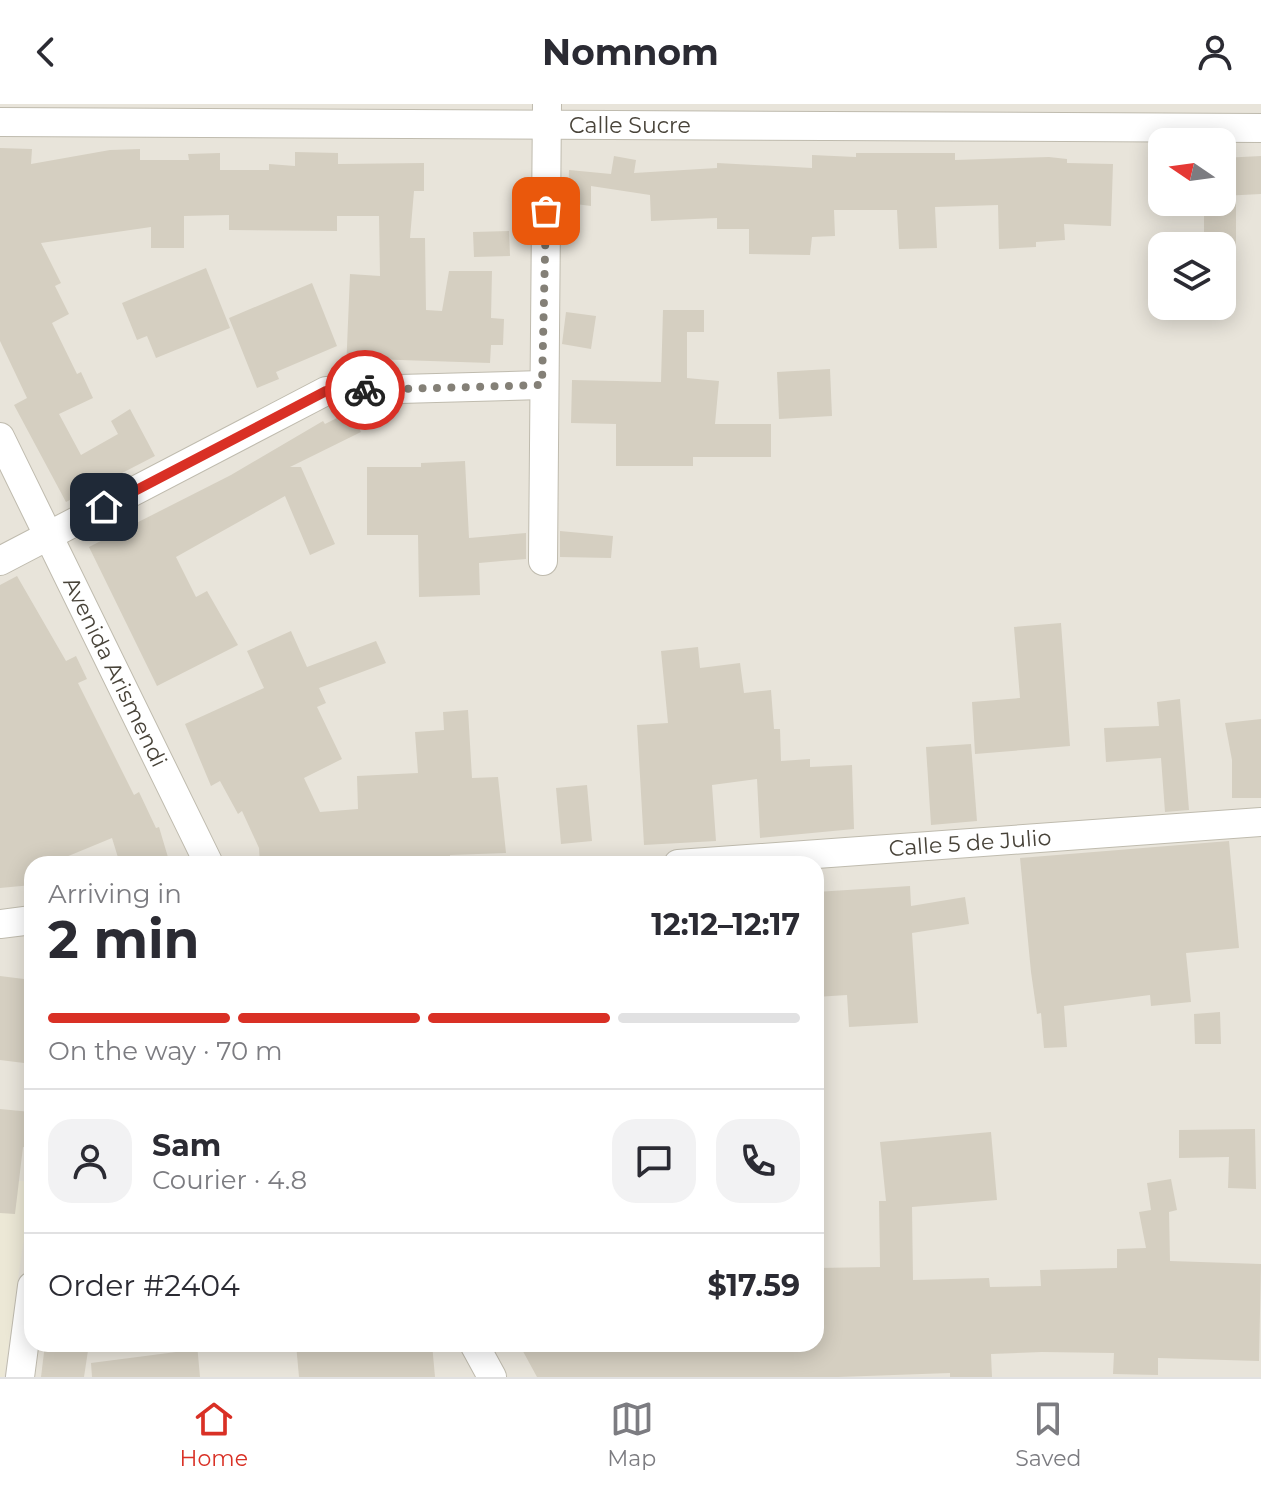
<!DOCTYPE html>
<html lang="en">
<head>
<meta charset="utf-8">
<style>
	body { margin:0; font-family:Montserrat,sans-serif; background:#f2f2f3; color:#2b2b33; height:100vh; display:flex; flex-direction:column; font-size:30px; white-space:nowrap }
	* { box-sizing:border-box; margin:0 }
	p { font-size:26px; color:#7c7c81 }
	.icon { flex:none; width:44px; height:44px; fill:none; stroke:currentColor; stroke-width:2; stroke-linecap:round; stroke-linejoin:round }
	.map { position:relative; flex:1; overflow:hidden }
	.sheet { position:absolute; left:24px; top:752px; width:800px; height:496px; display:flex; flex-direction:column; background:#fff; border-radius:24px; box-shadow:0 4px 20px #0003 }
	.sheet>* { flex:none }
	.needle { width:52px; rotate:283deg }
	.fabs { position:absolute; left:1148px; top:24px; display:grid; gap:16px }
	.fabs a { display:grid; place-items:center; width:88px; height:88px; border-radius:16px; background:#fff; box-shadow:0 4px 20px #0003; font-size:40px }
	.pin { position:absolute; display:grid; place-items:center; width:68px; height:68px; color:#fff; margin:-34px; border-radius:16px; box-shadow:0 4px 12px #0006 }
	.courier { position:absolute; display:grid; place-items:center; width:80px; height:80px; margin:-40px; border:6px solid #d93025; border-radius:50%; background:#fff; color:#222; box-shadow:0 2px 10px #0007 }
	.summary em { font-style:normal; font-weight:700 }
	.summary div { display:flex; flex-direction:column-reverse }
	.summary { display:flex; align-items:center; justify-content:space-between; height:136px; padding:0 24px }
	h1 { font-size:52px; font-weight:700; line-height:60px }
	.bar { display:grid; grid-template-columns:repeat(4,1fr); gap:12px 8px; align-content:center; height:96px; padding:0 24px }
	.bar i { height:10px; border-radius:6px; background:#e1e1e2 }
	.bar .current { background:#d93025 }
	.bar p { grid-column:span 4 }
	.line { display:flex; align-items:center; gap:20px; padding:0 24px; border-top:2px solid #e1e1e2 }
	.line div { flex:1 }
	.round { display:grid; place-items:center; flex:none; width:84px; height:84px; border-radius:24px; background:#f2f2f3 }
	header { display:flex; justify-content:space-between; align-items:center; height:104px; padding:0 24px; background:#fff; font-size:36px; font-weight:700 }
	.tab-bar { display:flex; justify-content:space-around; align-items:center; height:112px; border-top:2px solid #e1e1e2; background:#fff; font-size:22px; color:#7c7c81 }
	.tab-bar a { display:grid; justify-items:center; gap:4px }
	.tab-bar .current { color:#d93025 }
	.map>svg:first-child { display:block }
</style>
</head>
<body>
<header><svg class="icon" aria-label="back" viewBox="0 0 24 24"><path d="M15 5l-7 7 7 7"/></svg>Nomnom<svg class="icon" aria-label="person" viewBox="0 0 24 24"><circle cx="12" cy="8" r="4"/><path d="M4 21q1-7 8-7t8 7"/></svg></header>
<div class="map">
<svg width="1261" height="1273" viewBox="0 0 1261 1273">
	<rect width="100%" height="100%" fill="#f4f2eb"/>
	<path fill="#e8e4da" fill-rule="evenodd" d="M0,0H1261V1273H0ZM1162,38H1222V98H1162ZM1162,142H1222V202H1162ZM32,760H816V1240H32Z"/>
	<polygon fill="#ece8d6" points="0,1075 32,1078 4,1273 0,1273"/>
	<g fill="#d5cfc1">
		<polygon points="0,44 32,45 31,60 110,46 140,45 140,56 189,56 188,50 220,49 220,66 269,66 269,60 295,62 295,48 338,49 338,60 424,59 424,87 414,87 410,134 425,134 426,206 442,207 449,167 492,167 491,214 504,215 503,241 491,241 490,259 371,255 370,268 346,267 350,170 380,172 379,112 337,112 337,127 229,126 229,111 184,112 184,144 151,144 151,123 41,139 61,179 55,182 69,210 52,219 77,270 81,268 93,294 59,310 81,351 118,330 111,317 130,305 155,352 66,398 14,301 27,294 0,237"/>
		<polygon points="856,49 955,49 955,56 1049,53 1067,55 1067,59 1113,60 1111,122 1064,120 1065,136 1036,138 1036,143 999,145 998,101 935,103 937,144 899,145 897,106 834,106 835,132 812,133 810,151 749,150 749,125 717,125 717,114 651,117 650,91 591,82 591,102 568,99 569,66 611,70 614,52 636,56 634,69 717,64 717,59 812,64 812,51 856,53"/>
		<polygon points="1261,52 1261,90 1222,92 1222,54"/>
		<rect x="1204" y="98" width="32" height="44"/>
		<polygon points="509,127 510,152 474,153 473,128"/>
		<polygon points="206,164 230,224 156,254 147,232 137,236 122,199"/>
		<polygon points="312,179 337,242 276,268 279,275 257,284 229,214"/>
		<polygon points="663,206 704,206 704,228 687,228 687,274 719,277 715,320 771,320 771,353 693,353 693,362 616,362 616,320 571,319 572,276 661,278"/>
		<polygon points="566,208 596,212 591,245 562,240"/>
		<polygon points="830,265 832,312 779,315 777,268"/>
		<polygon points="351,307 361,328 290,363 301,363 335,440 310,451 285,392 176,453 196,493 207,487 238,541 157,582 89,443 231,371 323,317 325,320"/>
		<polygon points="465,357 469,434 526,429 526,455 479,459 480,491 419,493 418,431 367,431 367,363 421,363 421,359"/>
		<polygon points="560,427 613,432 611,454 560,453"/>
		<polygon points="17,472 66,557 76,552 87,575 78,579 134,691 139,688 156,724 159,723 170,760 120,760 112,734 49,760 32,760 32,781 0,784 0,481"/>
		<polygon points="1061,519 1070,642 975,650 972,598 1020,594 1014,523"/>
		<polygon points="291,527 307,563 376,537 386,559 319,584 326,599 317,603 342,655 304,674 320,708 358,705 357,672 418,669 415,628 444,626 443,608 468,606 472,674 498,673 506,749 450,751 450,757 424,758 260,760 259,744 242,707 238,710 220,677 211,682 185,620 264,584 247,547"/>
		<polygon points="698,543 700,564 740,559 744,589 771,586 774,625 780,625 781,657 810,655 810,663 852,661 854,725 760,734 757,675 712,681 716,737 644,741 637,621 668,619 661,547"/>
		<polygon points="1180,595 1189,706 1165,708 1161,654 1106,658 1104,624 1159,622 1157,598"/>
		<polygon points="1261,615 1261,694 1232,694 1232,656 1225,619"/>
		<polygon points="971,640 977,717 931,721 926,643"/>
		<polygon points="587,681 592,737 561,740 556,684"/>
		<polygon points="1229,737 1239,844 1186,849 1191,898 1151,902 1150,891 1064,902 1067,943 1044,944 1041,909 1037,910 1031,868 1020,754"/>
		<polygon points="910,782 911,802 965,793 969,820 912,829 918,919 849,923 847,891 816,893 816,788"/>
		<polygon points="0,872 32,876 28,923 32,924 32,960 0,956"/>
		<polygon points="1220,908 1221,940 1195,940 1194,910"/>
		<polygon points="0,1005 31,1008 28,1044 23,1043 15,1110 0,1109"/>
		<polygon points="1255,1025 1256,1085 1228,1084 1229,1053 1179,1054 1179,1026"/>
		<polygon points="991,1028 997,1096 912,1103 913,1176 989,1174 990,1183 1041,1182 1040,1166 1117,1164 1117,1145 1146,1144 1139,1108 1151,1106 1147,1079 1171,1075 1177,1106 1169,1108 1170,1157 1261,1160 1259,1257 1158,1254 1158,1271 1113,1270 1114,1249 1042,1248 991,1250 992,1273 950,1273 950,1269 838,1273 537,1273 519,1240 816,1240 816,1164 880,1163 879,1097 886,1097 880,1038"/>
		<polygon points="45,1240 89,1240 84,1273 41,1273"/>
		<polygon points="175,1240 197,1240 200,1273 92,1273 91,1259 176,1248"/>
		<polygon points="296,1240 432,1240 435,1273 299,1273"/>
	</g>
	<g fill="none" stroke-linecap="round" stroke-linejoin="round">
		<defs>
			<g id="minor">
				<polyline points="0,18 1261,24"/>
				<polyline points="0,333 209,760"/>
				<polyline points="0,457 326,287 542,281"/>
				<polyline points="543,457 547,0"/>
				<polyline points="678,760 1261,718"/>
				<polyline points="0,820 32,816"/>
				<polyline points="474,1240 492,1273"/>
				<polyline points="20,1273 32,1182"/>
			</g>
		</defs>
		<use href="#minor" stroke="#bfbbae" stroke-width="30"/>
		<use href="#minor" stroke="#fff" stroke-width="28"/>
	</g>
	<g fill="none" stroke-linecap="round" stroke-linejoin="round">
		<polyline stroke="#848077" stroke-width="8" stroke-dasharray="0 14.4" points="365,286 542,281 546,107"/>
		<polyline stroke="#d93025" stroke-width="10" points="104,403 326,287 365,286"/>
	</g>
	<g text-anchor="middle" dominant-baseline="central" stroke-width="8" stroke-linejoin="round" paint-order="stroke">
		<g font-size="22" fill="#484339" stroke="#fff">
			<text x="630" y="21">Calle Sucre</text>
			<text transform="translate(115 568) rotate(64)">Avenida Arismendi</text>
			<text transform="translate(970 739) rotate(-4)">Calle 5 de Julio</text>
		</g>
	</g>
</svg>
<div class="fabs">
<a><svg class="needle" viewBox="-14 -14 28 28"><path d="M0-13l5 13h-10z" fill="#e53935"/><path d="M0 13l5-13h-10z" fill="#7c7c81"/></svg></a>
<a><svg class="icon" aria-label="layers" viewBox="0 0 24 24"><path d="M12 4l9 5-9 5-9-5zM3 14l9 5 9-5"/></svg></a>
</div>
<div class="pin" style="left:546px;top:107px;background:#ea580c"><svg class="icon" aria-label="bag" viewBox="0 0 24 24"><path d="M5 8h14l-1 12H6zM9 8a3 3 0 0 1 6 0"/></svg></div>
<div class="pin" style="left:104px;top:403px;background:#1f2937"><svg class="icon" aria-label="home" viewBox="0 0 24 24"><path d="M3 11l9-7 9 7M6 9v11h12V9"/></svg></div>
<div class="courier" style="left:365px;top:286px"><svg class="icon" aria-label="bike" viewBox="0 0 24 24"><circle cx="6" cy="16" r="4"/><circle cx="18" cy="16" r="4"/><path d="M6 16l4-8h5l3 8M10 8l3 8H6M13 5h3"/></svg></div>
<section class="sheet">
<div class="summary"><div><h1>2 min</h1><p>Arriving in</p></div><em>12:12–12:17</em></div>
<div class="bar"><i class="current"></i><i class="current"></i><i class="current"></i><i></i><p>On the way · 70 m</p></div>
<div class="line" style="height:144px"><a class="round"><svg class="icon" aria-label="person" viewBox="0 0 24 24"><circle cx="12" cy="8" r="4"/><path d="M4 21q1-7 8-7t8 7"/></svg></a><div><b>Sam</b><p>Courier · 4.8</p></div><a class="round"><svg class="icon" aria-label="chat" viewBox="0 0 24 24"><path d="M4 5h16v11H9l-5 4z"/></svg></a><a class="round"><svg class="icon" aria-label="phone" viewBox="0 0 24 24"><path d="M5 4h4l2 5-3 2q2 4 5 5l2-3 5 2v4C11 20 4 13 5 4z"/></svg></a></div>
<div class="line" style="height:104px"><div>Order #2404</div><b>$17.59</b></div>
</section>
</div>
<nav class="tab-bar">
<a class="current"><svg class="icon" aria-label="home" viewBox="0 0 24 24"><path d="M3 11l9-7 9 7M6 9v11h12V9"/></svg>Home</a>
<a><svg class="icon" aria-label="map" viewBox="0 0 24 24"><path d="M3 6l6-2 6 2 6-2v14l-6 2-6-2-6 2zM9 4v14M15 6v14"/></svg>Map</a>
<a><svg class="icon" aria-label="saved" viewBox="0 0 24 24"><path d="M7 4h10v16l-5-4-5 4z"/></svg>Saved</a>
</nav>
</body>
</html>
